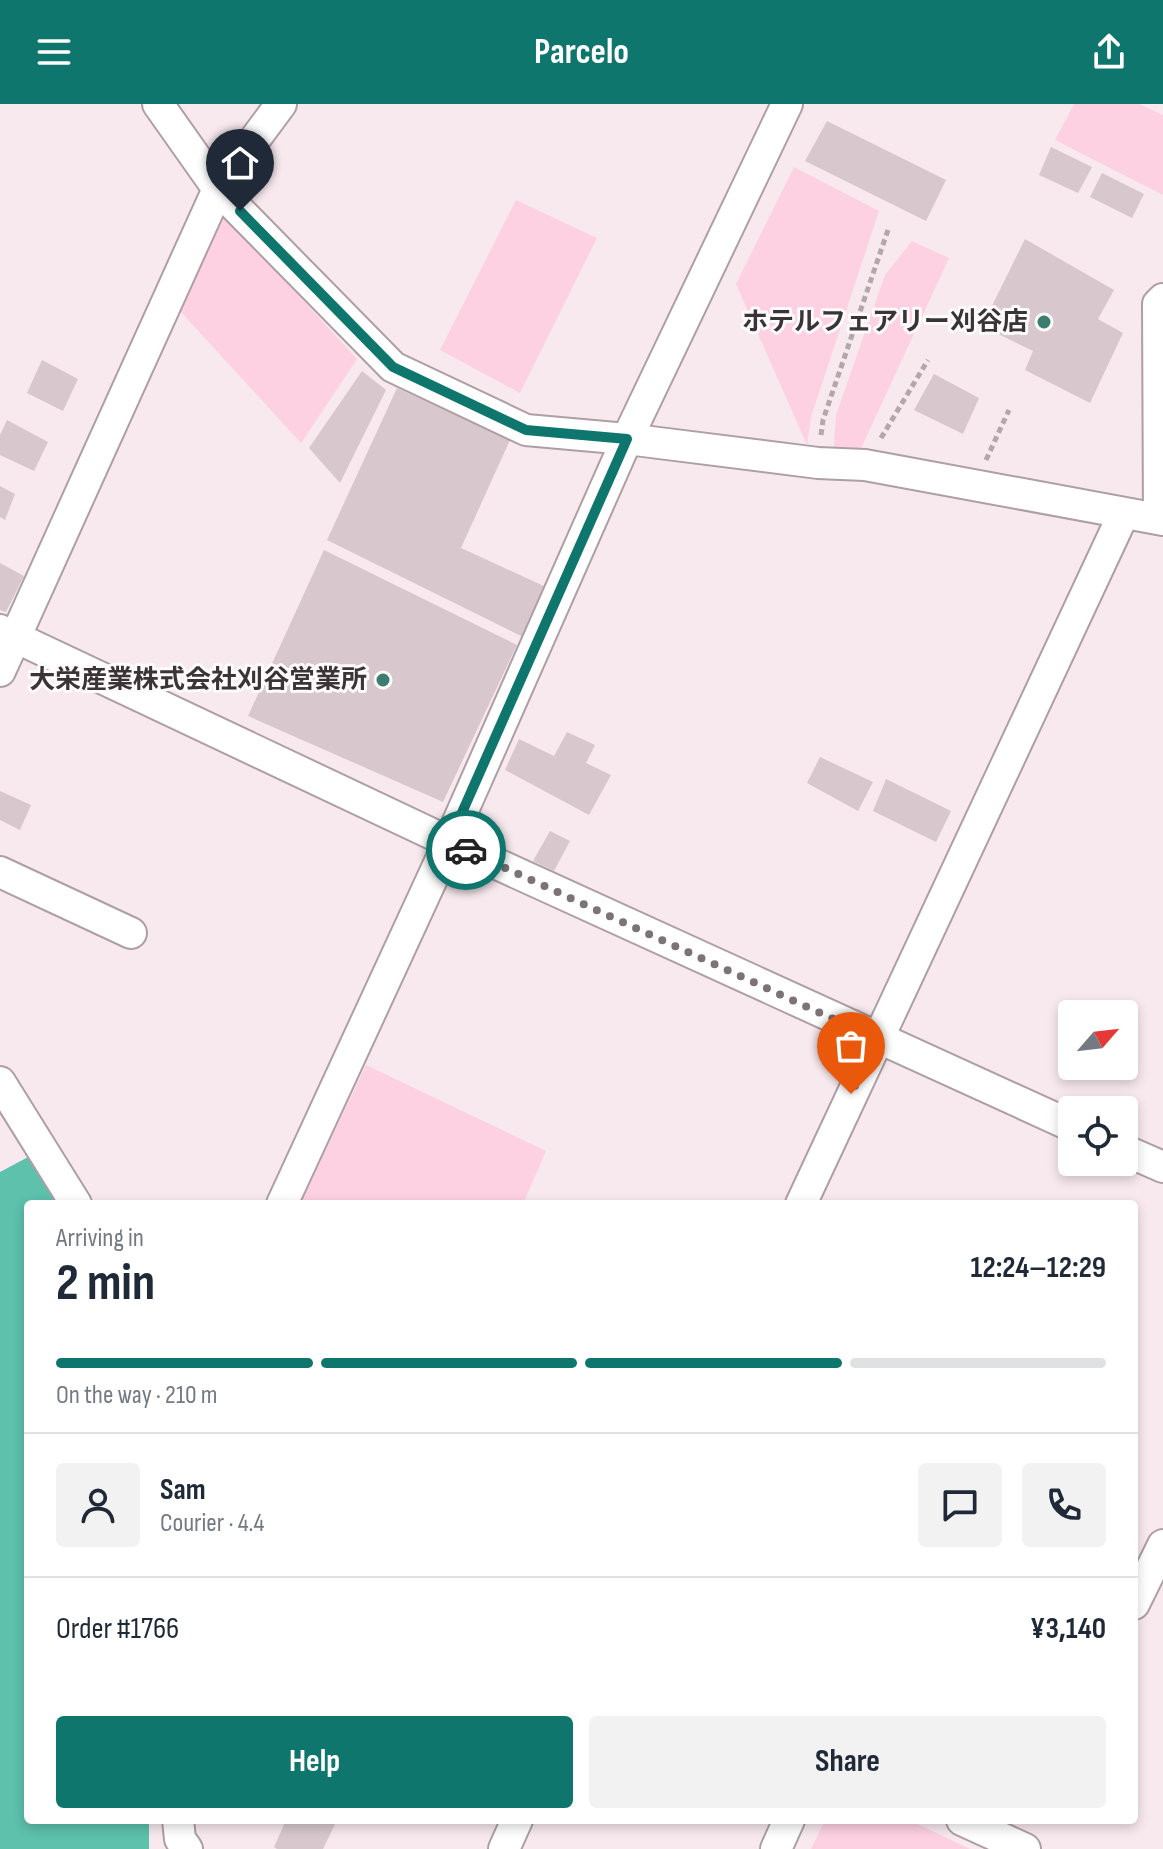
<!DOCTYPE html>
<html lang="en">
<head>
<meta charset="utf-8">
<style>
	body { margin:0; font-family:"Sofia Sans Condensed","Noto Sans JP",sans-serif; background:#f2f2f3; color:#1f2937; height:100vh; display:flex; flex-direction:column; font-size:30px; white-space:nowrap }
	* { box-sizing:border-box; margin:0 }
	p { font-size:26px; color:#747a83 }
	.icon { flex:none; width:44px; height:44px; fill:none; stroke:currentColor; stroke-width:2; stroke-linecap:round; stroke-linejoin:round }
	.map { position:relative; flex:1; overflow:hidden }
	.sheet { position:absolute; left:24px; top:1096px; width:1114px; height:624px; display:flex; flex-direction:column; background:#fff; border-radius:8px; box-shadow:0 4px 12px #0003 }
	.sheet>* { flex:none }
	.needle { width:52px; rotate:62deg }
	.controls { position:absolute; left:1058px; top:896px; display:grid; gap:16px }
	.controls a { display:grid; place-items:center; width:80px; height:80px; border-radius:8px; background:#fff; box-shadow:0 4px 12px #0003; font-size:40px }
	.pin { position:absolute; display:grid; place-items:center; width:68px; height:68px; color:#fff; margin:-82px -34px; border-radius:50% 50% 50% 0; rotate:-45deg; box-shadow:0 0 8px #0007 }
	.pin .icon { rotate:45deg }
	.courier { position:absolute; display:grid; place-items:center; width:80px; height:80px; margin:-40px; border:6px solid #0f766e; border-radius:50%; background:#fff; color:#222; box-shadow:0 2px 10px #0007 }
	.summary em { font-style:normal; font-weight:700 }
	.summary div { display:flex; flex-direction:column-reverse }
	.summary { display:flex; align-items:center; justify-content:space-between; height:136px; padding:0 32px }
	h1 { font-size:52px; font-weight:700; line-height:60px }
	.bar { display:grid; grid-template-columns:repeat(4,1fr); gap:12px 8px; align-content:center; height:96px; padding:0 32px }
	.bar i { height:10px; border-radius:6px; background:#e0e1e3 }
	.bar .current { background:#0f766e }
	.bar p { grid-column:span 4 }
	.line { display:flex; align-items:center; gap:20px; padding:0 32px; border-top:2px solid #e0e1e3 }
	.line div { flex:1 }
	.round { display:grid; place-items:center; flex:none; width:84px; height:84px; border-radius:8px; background:#f2f2f3 }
	.primary-button { display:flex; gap:16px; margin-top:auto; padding:16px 32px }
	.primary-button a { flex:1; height:92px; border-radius:8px; background:#0f766e; color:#fff; font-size:32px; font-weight:700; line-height:92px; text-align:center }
	.primary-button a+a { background:#f2f2f3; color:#1f2937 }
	header { display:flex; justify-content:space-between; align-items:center; height:104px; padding:0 32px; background:#0f766e; color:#fff; font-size:36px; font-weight:700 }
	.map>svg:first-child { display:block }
</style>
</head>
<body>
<header><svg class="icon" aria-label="menu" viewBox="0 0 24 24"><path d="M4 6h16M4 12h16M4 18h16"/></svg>Parcelo<svg class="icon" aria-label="share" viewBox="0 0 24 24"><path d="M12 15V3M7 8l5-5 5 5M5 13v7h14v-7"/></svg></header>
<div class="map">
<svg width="1163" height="1745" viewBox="0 0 1163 1745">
	<rect width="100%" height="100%" fill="#f8e9ee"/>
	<g fill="#fdd1e2">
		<polygon points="1074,0 1139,0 1163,11 1163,91 1055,36"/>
		<polygon points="794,63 879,107 811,313 807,341 736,180"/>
		<polygon points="516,96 597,134 520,289 440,246"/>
		<polygon points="222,108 357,255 301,339 180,207"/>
		<polygon points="912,137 949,154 857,353 833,352 836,311 885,171"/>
		<polygon points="366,961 546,1047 523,1100 300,1100"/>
		<polygon points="825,1716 909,1716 970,1745 811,1745"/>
	</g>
	<polygon fill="#5dc1ac" points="30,1052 59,1100 28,1100 28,1716 149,1716 149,1745 0,1745 0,1068"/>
	<g fill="#d8c8ce">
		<polygon points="827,17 946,76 926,117 805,57"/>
		<polygon points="1051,43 1092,63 1078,89 1039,71"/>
		<polygon points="1102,69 1144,90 1132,114 1090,93"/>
		<polygon points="1025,135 1114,186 1098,215 1123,229 1090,299 1025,266 1033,247 982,222"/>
		<polygon points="42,256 78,275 63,307 27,289"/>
		<polygon points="362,267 386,286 340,379 309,344"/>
		<polygon points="934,270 979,294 963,330 914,306"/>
		<polygon points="397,284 510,336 461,444 546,483 523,533 327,436"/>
		<polygon points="7,316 48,338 34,367 0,351 0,331"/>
		<polygon points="0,382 15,390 5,416 0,413"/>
		<polygon points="324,446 517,541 443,698 248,612"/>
		<polygon points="0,459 24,472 6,508 0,506"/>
		<polygon points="567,628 595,641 586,659 611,671 589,711 505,666 519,635 554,652"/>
		<polygon points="820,653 873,678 858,707 807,679"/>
		<polygon points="886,675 951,707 936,738 873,707"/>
		<polygon points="0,687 31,701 20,726 0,716"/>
		<polygon points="550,727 570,737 554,767 533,757"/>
		<polygon points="286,1716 337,1716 323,1745 277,1745 274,1743"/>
	</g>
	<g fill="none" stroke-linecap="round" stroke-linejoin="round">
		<defs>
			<g id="minor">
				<polyline points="158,0 218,85 393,263 526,326 627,335 818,359 865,361 1163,416"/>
				<polyline points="1159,415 1158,200 1163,195"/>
				<polyline points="0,526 449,738 1072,1022"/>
				<polyline points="0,567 218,85 281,0"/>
				<polyline points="0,768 131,829"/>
				<polyline points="0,978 76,1100"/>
				<polyline points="1124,1046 1163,1063"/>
				<polyline points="282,1100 449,738 627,335 787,0"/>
				<polyline points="801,1100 1123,411"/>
				<polyline points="1134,1500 1163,1441"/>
				<polyline points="178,1716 180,1735 187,1745"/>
				<polyline points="962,1716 1025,1745"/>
				<polyline points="504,1745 517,1716"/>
				<polyline points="776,1745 789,1716"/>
			</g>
		</defs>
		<use href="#minor" stroke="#ae9fa5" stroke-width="34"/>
		<g stroke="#b3a7ab" stroke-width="5" stroke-dasharray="6 4" stroke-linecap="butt">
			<polyline points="821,331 823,316 889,123"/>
			<polyline points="881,334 928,256"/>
			<polyline points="986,356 1009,306"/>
		</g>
		<use href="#minor" stroke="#fff" stroke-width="30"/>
	</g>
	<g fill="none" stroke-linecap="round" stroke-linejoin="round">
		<polyline stroke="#7c7376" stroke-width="8" stroke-dasharray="0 14.4" points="466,746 877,935 851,990"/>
		<polyline stroke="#0f766e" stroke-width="10" points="240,107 393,263 526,326 627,335 449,738 466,746"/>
	</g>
	<g fill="#3b7d6f" stroke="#fdfafb" stroke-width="3">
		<circle cx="1044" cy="218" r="8"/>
		<circle cx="383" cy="576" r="8"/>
	</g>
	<g text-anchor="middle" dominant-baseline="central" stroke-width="6" stroke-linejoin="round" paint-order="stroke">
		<g font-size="26" font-weight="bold" fill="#3a3436" stroke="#fdfafb" text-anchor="end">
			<text x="1028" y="218">ホテルフェアリー刈谷店</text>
			<text x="367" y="576">大栄産業株式会社刈谷営業所</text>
		</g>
	</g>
</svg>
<div class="controls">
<a><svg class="needle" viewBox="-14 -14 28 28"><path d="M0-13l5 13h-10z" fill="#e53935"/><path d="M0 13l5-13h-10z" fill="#747a83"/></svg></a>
<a><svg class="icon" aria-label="locate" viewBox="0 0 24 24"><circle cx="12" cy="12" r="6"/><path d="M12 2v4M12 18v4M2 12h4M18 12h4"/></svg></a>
</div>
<div class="pin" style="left:851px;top:990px;background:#ea580c"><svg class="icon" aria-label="bag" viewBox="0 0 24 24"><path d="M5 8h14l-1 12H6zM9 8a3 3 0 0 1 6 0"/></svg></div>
<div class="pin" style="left:240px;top:107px;background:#1f2937"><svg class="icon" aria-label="home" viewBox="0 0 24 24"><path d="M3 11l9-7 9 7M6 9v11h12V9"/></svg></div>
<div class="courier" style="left:466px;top:746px"><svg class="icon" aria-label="car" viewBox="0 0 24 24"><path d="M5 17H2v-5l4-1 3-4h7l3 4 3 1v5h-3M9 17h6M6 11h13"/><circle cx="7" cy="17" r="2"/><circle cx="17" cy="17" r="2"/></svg></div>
<section class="sheet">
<div class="summary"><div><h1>2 min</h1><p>Arriving in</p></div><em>12:24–12:29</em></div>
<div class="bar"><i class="current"></i><i class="current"></i><i class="current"></i><i></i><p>On the way · 210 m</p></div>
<div class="line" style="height:144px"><a class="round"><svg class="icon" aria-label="person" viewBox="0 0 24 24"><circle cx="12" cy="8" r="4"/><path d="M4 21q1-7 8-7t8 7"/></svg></a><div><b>Sam</b><p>Courier · 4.4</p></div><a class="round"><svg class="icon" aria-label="chat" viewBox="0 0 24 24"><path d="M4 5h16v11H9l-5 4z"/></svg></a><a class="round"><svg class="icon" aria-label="phone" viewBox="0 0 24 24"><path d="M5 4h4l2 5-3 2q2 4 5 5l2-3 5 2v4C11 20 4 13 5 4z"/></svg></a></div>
<div class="line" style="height:104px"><div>Order #1766</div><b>¥3,140</b></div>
<div class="primary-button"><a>Help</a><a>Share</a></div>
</section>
</div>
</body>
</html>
